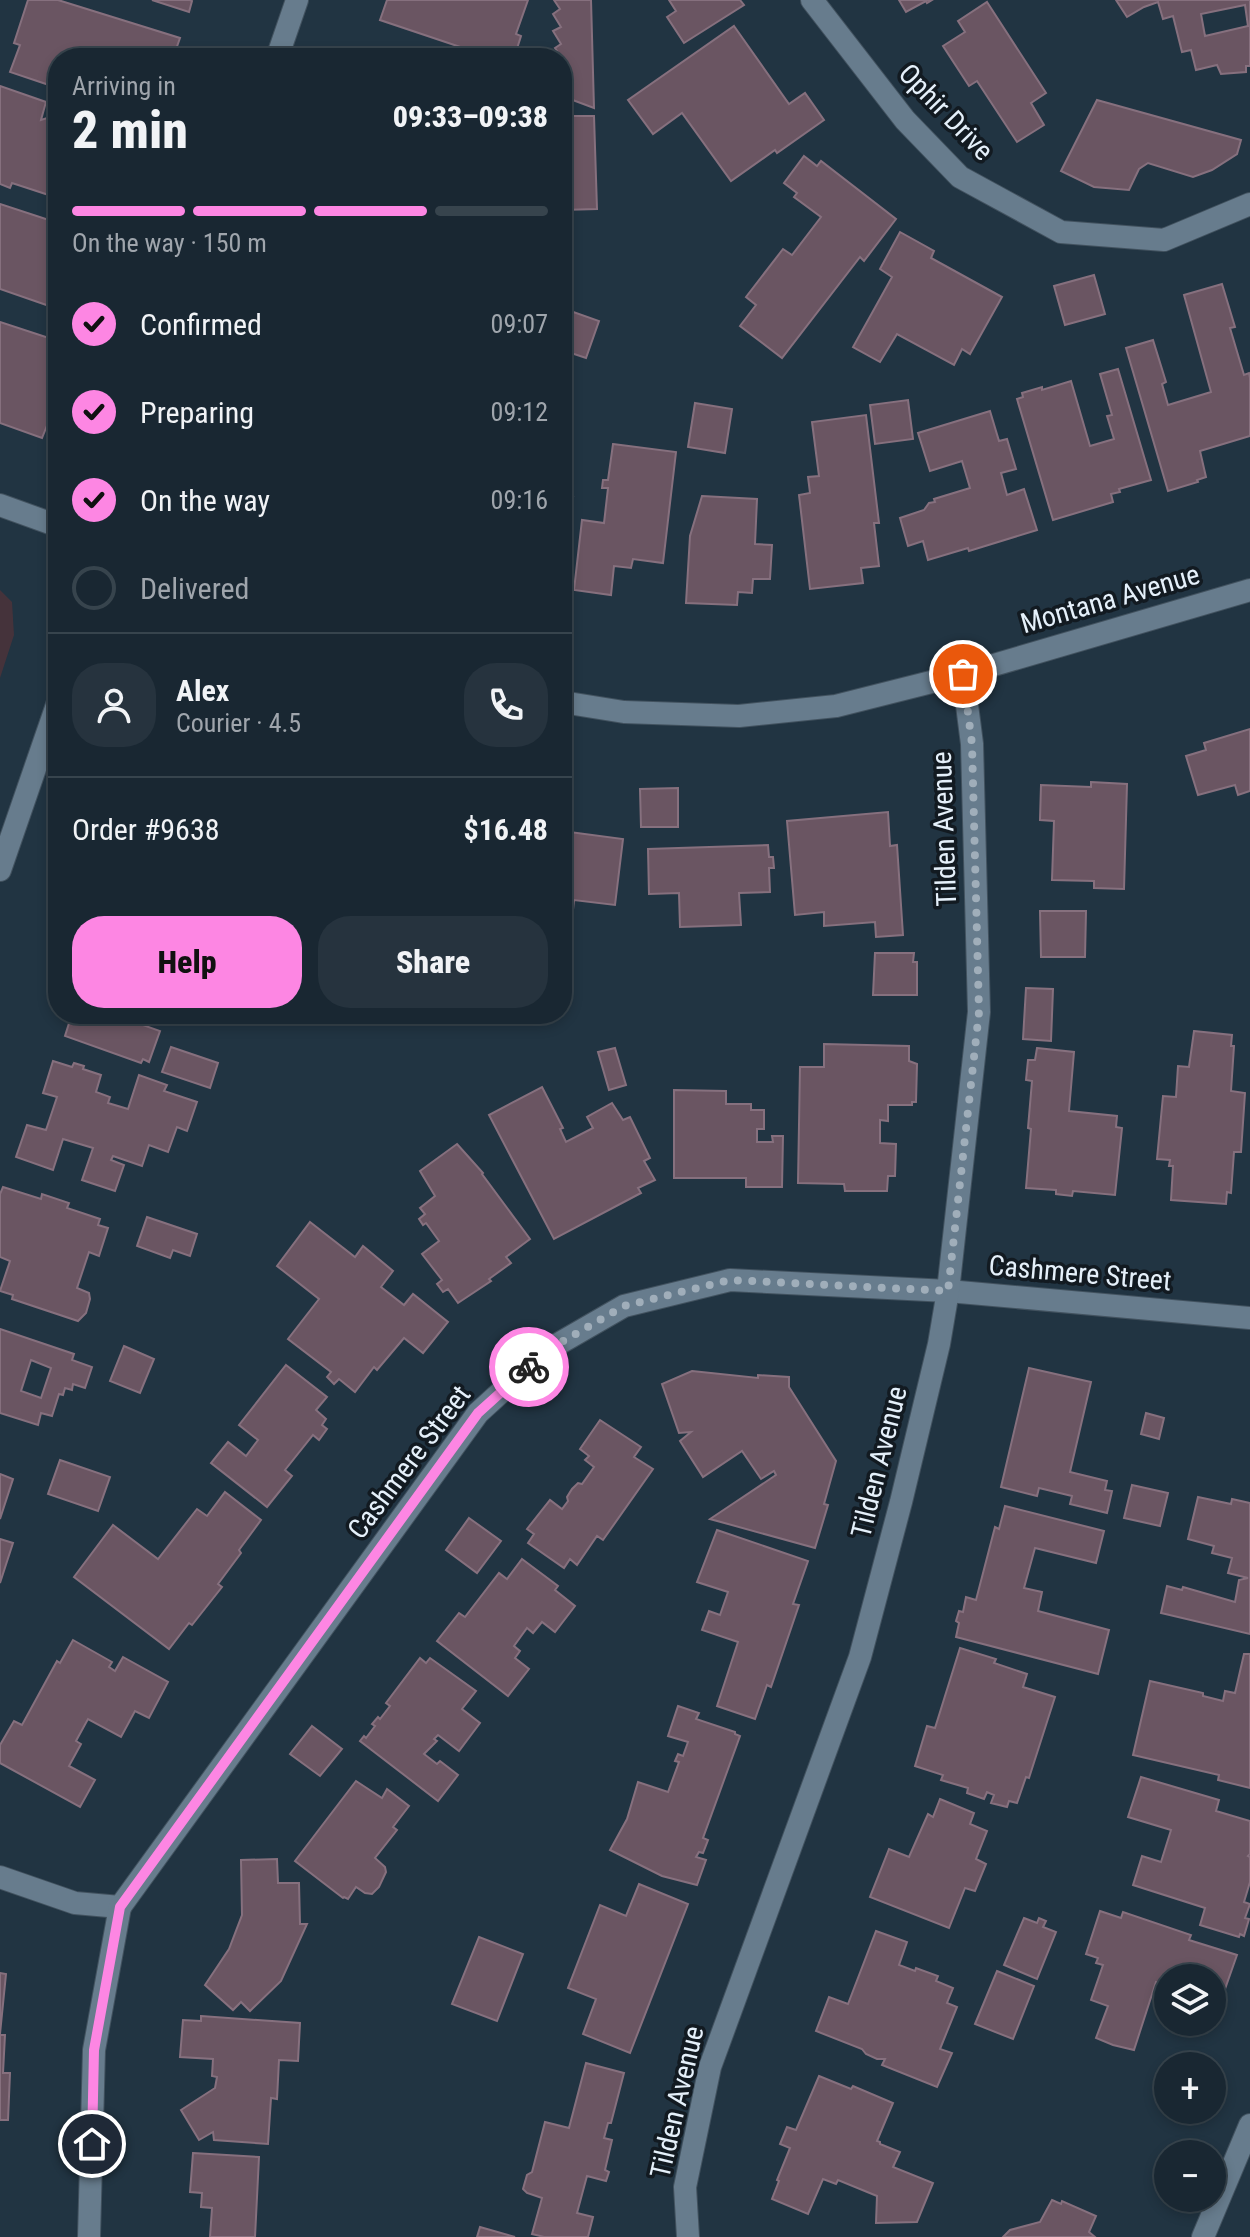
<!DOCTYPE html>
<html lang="en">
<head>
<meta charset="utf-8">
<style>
	body { margin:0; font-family:"Roboto Condensed",sans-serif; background:#26333e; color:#f1f3f6; height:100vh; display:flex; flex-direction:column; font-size:30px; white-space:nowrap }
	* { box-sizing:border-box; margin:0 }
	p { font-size:26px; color:#9fa5ac }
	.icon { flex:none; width:44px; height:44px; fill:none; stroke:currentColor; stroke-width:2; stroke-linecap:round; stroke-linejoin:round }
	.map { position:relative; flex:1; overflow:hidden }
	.drawer { position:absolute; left:48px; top:48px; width:524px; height:976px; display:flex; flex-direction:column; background:#192732; border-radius:32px; box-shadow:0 4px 12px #0003,0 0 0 2px #37444d }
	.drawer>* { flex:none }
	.tools { position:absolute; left:1154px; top:1964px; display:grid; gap:16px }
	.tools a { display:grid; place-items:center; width:72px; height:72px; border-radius:50%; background:#192732; box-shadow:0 4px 12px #0003,0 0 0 2px #37444d; font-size:40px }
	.pin { position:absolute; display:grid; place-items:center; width:68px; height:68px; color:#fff; margin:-34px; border:4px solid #fff; border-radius:50%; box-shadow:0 2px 8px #0007 }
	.courier { position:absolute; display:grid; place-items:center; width:80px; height:80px; margin:-40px; border:6px solid #fd86e3; border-radius:50%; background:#fff; color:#222; box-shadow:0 2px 10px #0007 }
	.summary em { font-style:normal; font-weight:800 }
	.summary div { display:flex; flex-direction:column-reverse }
	.summary { display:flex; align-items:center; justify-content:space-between; height:136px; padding:0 24px }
	h1 { font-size:52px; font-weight:800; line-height:60px }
	.bar { display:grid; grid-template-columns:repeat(4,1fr); gap:12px 8px; align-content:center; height:96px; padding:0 24px }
	.bar i { height:10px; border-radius:6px; background:#37444d }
	.bar .selected { background:#fd86e3 }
	.bar p { grid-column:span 4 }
	.line { display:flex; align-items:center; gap:20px; padding:0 24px; border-top:2px solid #37444d }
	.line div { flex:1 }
	.round { display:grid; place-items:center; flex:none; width:84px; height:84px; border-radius:32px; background:#26333e }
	ol { padding:0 24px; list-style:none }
	li { display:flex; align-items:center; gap:24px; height:88px }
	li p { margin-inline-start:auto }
	li .icon { padding:8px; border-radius:50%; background:#fd86e3; color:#111; stroke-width:4 }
	li:last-child { color:#9fa5ac }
	li i { width:44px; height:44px; border:4px solid #37444d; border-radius:50% }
	.primary-button { display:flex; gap:16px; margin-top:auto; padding:16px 24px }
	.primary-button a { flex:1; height:92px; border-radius:32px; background:#fd86e3; color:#111; font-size:32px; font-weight:800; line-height:92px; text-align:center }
	.primary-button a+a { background:#26333e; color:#f1f3f6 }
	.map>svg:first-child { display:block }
</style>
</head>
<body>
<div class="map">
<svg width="1250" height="2237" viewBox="0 0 1250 2237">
	<rect width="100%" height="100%" fill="#213442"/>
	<polygon fill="#45333b" points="0,590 12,602 14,635 0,678"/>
	<g fill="#6a5562" stroke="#86707e" stroke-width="2" fill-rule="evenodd">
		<polygon points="28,0 58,0 180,38 173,58 58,58 58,88 10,72 20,45 14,43"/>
		<polygon points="152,0 190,0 192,1 189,12"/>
		<polygon points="387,0 528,0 516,34 521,36 514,58 493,58 380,20"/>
		<polygon points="554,0 591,0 594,108 562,96 563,60 555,48 561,44 553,31 561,27 553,14 560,9"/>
		<polygon points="669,0 740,0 744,5 684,43 667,17 676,11"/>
		<polygon points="899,0 932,0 927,3 926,1 906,12"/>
		<path d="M1116,0H1250V66H1246V72L1221,74L1217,65L1196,70L1191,50L1182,52L1173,16L1163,19L1158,2L1144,7L1127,17ZM1245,5L1248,26L1205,36L1201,14Z"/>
		<polygon points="987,2 1046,93 1031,103 1044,125 1017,142 977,81 969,86 943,46 965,32 958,21"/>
		<polygon points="734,26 789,104 805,93 824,120 777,153 775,150 731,181 682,113 653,134 628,100"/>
		<polygon points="0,86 46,102 41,120 47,118 58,123 58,198 12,183 10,188 0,184"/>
		<polygon points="1097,100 1241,140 1237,154 1212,170 1193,177 1148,163 1139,169 1129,190 1094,187 1061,171"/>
		<polygon points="562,116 594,116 597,209 562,210"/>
		<polygon points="804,156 817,166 821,161 896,219 864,261 860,257 782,358 740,326 756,305 746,297 783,249 792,255 821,217 794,197 797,193 784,183"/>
		<polygon points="0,204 58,223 58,309 0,289"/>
		<polygon points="900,232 934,251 931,258 1002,297 970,354 962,349 954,365 897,334 880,362 853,347 892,277 880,269"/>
		<polygon points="1094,275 1105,314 1065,325 1054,286"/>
		<polygon points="1222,284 1235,327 1230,328 1244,375 1249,373 1250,378 1250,436 1200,451 1206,477 1197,480 1198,482 1168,491 1126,348 1153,340 1166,382 1162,384 1168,405 1211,392 1184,295"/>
		<polygon points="562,308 599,321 586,358 562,350"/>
		<polygon points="0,322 58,341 58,398 42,438 0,423"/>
		<polygon points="1118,369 1151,480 1119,489 1120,492 1111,494 1113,502 1053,520 1017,399 1023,397 1022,393 1042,387 1042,390 1071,381 1090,446 1114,439 1107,416 1112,415 1100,374"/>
		<polygon points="908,400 913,439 875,444 870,405"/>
		<polygon points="695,403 732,409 725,453 688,447"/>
		<polygon points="990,411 999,441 1007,439 1016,469 1001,473 1007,495 1024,489 1037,530 969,551 968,548 928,560 923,541 908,546 900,518 924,510 929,503 935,502 934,499 970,488 962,461 930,471 918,433"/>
		<polygon points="866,415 879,523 874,523 879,566 861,568 863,583 810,589 799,495 810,493 808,477 819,476 812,422"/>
		<polygon points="613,444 676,452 663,563 633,559 631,568 614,566 611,595 574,590 582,520 604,523 608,488 602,488 603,480 608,480"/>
		<polygon points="562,493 573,497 562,526"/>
		<polygon points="702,496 757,499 755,544 772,545 770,579 753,579 752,593 738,592 737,605 686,603 690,536"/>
		<polygon points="1250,729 1250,791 1238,795 1235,785 1198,795 1186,756 1206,750 1204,743"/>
		<polygon points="1091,782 1127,784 1124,889 1094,888 1094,881 1052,880 1054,821 1040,820 1041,785 1091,787"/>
		<polygon points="678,788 678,827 641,827 640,789"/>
		<polygon points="888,812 890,846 897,845 903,935 876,937 875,922 824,926 824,912 795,915 787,821"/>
		<polygon points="562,831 623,839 615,905 574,900 573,910 562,909"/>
		<polygon points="768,845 769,857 773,857 774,868 769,868 770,892 739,893 741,925 680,927 679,893 649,894 648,849"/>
		<polygon points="1040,911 1086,911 1085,957 1041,957"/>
		<polygon points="875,953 914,953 913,962 917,962 917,995 873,995"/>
		<polygon points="1026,988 1053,989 1051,1041 1023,1039"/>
		<polygon points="70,1014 140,1014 137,1023 160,1031 149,1062 143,1059 141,1063 65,1036 71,1017 69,1017"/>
		<polygon points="1194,1031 1232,1035 1231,1046 1234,1046 1231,1091 1245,1093 1241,1152 1234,1152 1231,1193 1227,1192 1226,1204 1171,1200 1173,1166 1169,1166 1170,1160 1157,1159 1163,1096 1176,1097 1178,1066 1189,1067"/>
		<polygon points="824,1044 909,1046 909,1061 917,1064 916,1102 912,1102 912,1105 888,1105 888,1121 880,1120 880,1143 896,1144 895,1176 888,1176 887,1191 845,1191 844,1184 798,1183 800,1067 824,1067"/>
		<polygon points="171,1047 218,1063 210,1088 162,1072"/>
		<polygon points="615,1048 626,1085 609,1090 598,1052"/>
		<polygon points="1037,1048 1074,1052 1069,1111 1117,1116 1116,1127 1122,1128 1115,1195 1073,1191 1072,1196 1056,1194 1056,1190 1026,1188 1031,1129 1028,1128 1032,1081 1026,1080 1028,1060 1035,1060"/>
		<polygon points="53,1061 72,1067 74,1063 84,1066 83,1069 101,1075 96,1092 110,1097 108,1103 128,1109 139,1075 167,1085 164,1091 197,1102 187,1131 177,1127 168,1152 149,1145 142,1166 113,1156 111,1160 124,1165 115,1191 82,1180 93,1148 63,1139 53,1170 16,1157 27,1125 46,1130 57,1097 43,1093"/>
		<polygon points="542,1087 563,1128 560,1129 566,1142 593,1128 587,1117 612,1103 623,1120 630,1117 650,1158 644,1161 655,1180 638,1188 641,1193 554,1239 489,1115"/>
		<polygon points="674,1090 726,1091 726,1104 751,1104 751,1110 764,1110 764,1129 757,1129 757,1142 773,1142 772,1136 783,1136 782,1187 746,1187 746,1178 674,1178"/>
		<polygon points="457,1144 483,1173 482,1174 530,1239 506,1257 511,1263 489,1279 491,1281 458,1303 448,1289 443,1292 437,1284 442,1280 422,1254 439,1241 426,1223 423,1225 419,1219 425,1214 420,1208 435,1196 420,1171"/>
		<polygon points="3,1187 41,1199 42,1194 69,1203 67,1208 100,1219 98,1225 108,1228 99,1256 89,1252 77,1288 89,1293 90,1299 86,1313 78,1321 12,1299 13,1295 0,1291 10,1261 0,1257 0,1194"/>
		<polygon points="147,1217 197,1234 190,1256 173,1250 170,1258 137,1246"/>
		<polygon points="310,1222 355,1257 363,1246 393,1271 381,1287 404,1305 413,1294 448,1322 423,1353 404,1338 377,1370 374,1367 355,1392 339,1379 334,1384 327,1377 331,1372 288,1339 319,1299 277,1266"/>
		<path d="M0,1329L74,1354L72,1360L92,1367L85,1388L73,1384L72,1390L65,1388L63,1395L59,1394L52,1416L41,1413L38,1425L0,1413ZM31,1360L51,1368L41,1398L21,1391Z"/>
		<polygon points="124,1346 154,1359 140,1393 110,1381"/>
		<polygon points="286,1365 327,1397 316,1410 326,1419 322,1425 327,1429 319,1440 313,1435 285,1470 292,1476 267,1507 211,1463 228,1442 246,1456 258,1440 239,1425"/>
		<polygon points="1029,1368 1091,1382 1070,1472 1107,1481 1105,1490 1112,1491 1107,1513 1070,1504 1072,1496 1039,1488 1037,1496 1001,1487"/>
		<polygon points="692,1371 758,1378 758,1375 789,1377 789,1387 836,1461 824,1504 828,1505 815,1548 710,1519 776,1475 774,1471 761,1479 742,1451 703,1477 680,1441 691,1432 679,1433 662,1384"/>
		<polygon points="1146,1413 1164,1418 1159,1439 1141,1434"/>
		<polygon points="600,1420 641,1447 634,1457 653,1469 603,1540 597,1536 577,1565 570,1559 564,1568 528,1543 534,1534 527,1529 550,1500 562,1509 568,1501 567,1497 572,1489 578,1483 582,1484 594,1467 585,1460 589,1456 580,1449"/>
		<polygon points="60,1460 110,1477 98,1511 48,1494"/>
		<polygon points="0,1474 13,1479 0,1519"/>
		<polygon points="1132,1485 1168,1493 1160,1526 1124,1518"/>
		<polygon points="225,1492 261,1520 239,1550 241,1553 218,1584 222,1587 192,1625 189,1623 169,1649 74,1577 113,1525 158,1559 197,1509 207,1516"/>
		<polygon points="1198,1497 1231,1504 1232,1499 1250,1503 1250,1634 1161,1613 1167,1586 1182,1590 1183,1587 1235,1602 1239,1580 1248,1578 1228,1573 1232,1558 1212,1553 1214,1546 1188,1539"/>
		<polygon points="1005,1506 1104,1531 1096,1563 1035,1548 1024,1588 1042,1592 1038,1611 1109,1630 1098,1674 956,1637 959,1623 956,1621 959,1611 963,1612 966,1597 976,1600 995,1527 999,1529"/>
		<polygon points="469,1518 501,1541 477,1573 446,1550"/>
		<polygon points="717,1530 808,1561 793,1604 799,1605 771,1687 767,1685 755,1719 717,1706 738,1642 702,1630 709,1611 720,1615 728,1592 697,1582"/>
		<polygon points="0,1539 13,1543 0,1583"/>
		<polygon points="522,1559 558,1586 555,1590 575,1606 555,1632 542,1622 533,1633 527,1628 514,1646 520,1651 515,1658 529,1669 508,1696 437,1641 459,1613 465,1617 499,1573 507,1579"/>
		<polygon points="73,1640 112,1662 109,1667 115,1671 123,1657 168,1682 149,1718 135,1711 121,1737 88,1719 76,1741 81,1744 69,1766 95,1780 80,1807 0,1763 0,1745 14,1721 22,1725 57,1661 60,1663"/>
		<polygon points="960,1648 996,1659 994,1663 1027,1674 1023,1687 1055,1697 1029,1778 1026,1777 1017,1803 1009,1801 1007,1807 991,1803 994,1795 987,1792 984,1799 967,1793 968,1788 941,1780 943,1775 915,1766 927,1726 935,1728"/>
		<polygon points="1244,1654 1250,1654 1250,1788 1218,1780 1219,1775 1133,1755 1150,1681 1203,1693 1203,1696 1223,1701 1225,1691 1235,1693"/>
		<polygon points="420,1658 426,1663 430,1658 476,1691 462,1709 480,1723 459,1751 438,1735 434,1739 437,1741 424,1754 437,1764 440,1761 458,1775 438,1801 360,1741 364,1736 366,1738 375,1726 372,1724 378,1717 380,1719 390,1706 386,1703"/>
		<polygon points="678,1706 699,1713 696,1719 735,1732 735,1734 740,1736 703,1838 708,1840 703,1853 699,1852 696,1857 706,1860 697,1885 662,1876 610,1850 627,1819 638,1782 668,1792 679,1762 675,1761 678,1754 683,1756 688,1742 668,1736"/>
		<polygon points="312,1726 342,1749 320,1776 290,1754"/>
		<polygon points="1141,1777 1219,1800 1216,1811 1250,1821 1250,1854 1248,1856 1250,1857 1250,1882 1244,1902 1250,1904 1245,1918 1249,1919 1244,1936 1240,1934 1239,1937 1200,1925 1205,1908 1133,1885 1142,1856 1161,1862 1171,1830 1128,1817"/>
		<polygon points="356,1781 382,1798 387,1789 409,1806 393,1827 397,1830 375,1858 385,1867 386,1872 379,1887 372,1894 365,1893 356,1887 348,1899 344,1897 343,1898 295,1861"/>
		<polygon points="940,1799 974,1813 970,1824 987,1831 976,1859 986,1864 975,1891 965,1888 949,1928 870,1897 889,1849 909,1857 928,1814 933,1817"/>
		<polygon points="277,1859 278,1883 299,1883 300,1924 307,1924 281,1981 250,2011 241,2002 233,2010 205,1985 229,1949 242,1915 241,1860"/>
		<polygon points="639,1884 688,1904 630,2053 583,2034 596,1999 568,1988 600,1905 626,1916"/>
		<polygon points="1100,1911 1121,1918 1123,1912 1191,1935 1189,1940 1237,1955 1225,1989 1212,1985 1212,1978 1168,1978 1168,1986 1156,1982 1134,2050 1113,2045 1096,2038 1108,2006 1091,2000 1103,1965 1096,1963 1098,1958 1086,1954"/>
		<polygon points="1024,1918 1037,1923 1039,1918 1046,1921 1043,1927 1056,1932 1037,1979 1004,1965"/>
		<polygon points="876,1931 907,1942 899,1965 915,1971 916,1968 938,1976 936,1981 953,1988 947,2003 957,2007 940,2049 952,2053 937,2087 882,2065 885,2059 877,2059 866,2054 862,2049 816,2031 829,1997 848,2004"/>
		<polygon points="479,1937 523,1954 497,2021 452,2004"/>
		<polygon points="997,1971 1034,1986 1013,2039 975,2024"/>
		<polygon points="0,1973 6,1974 0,2034"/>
		<polygon points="201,2016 300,2023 298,2061 279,2060 277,2099 271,2098 268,2144 214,2140 213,2132 199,2140 181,2110 215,2088 217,2077 212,2076 213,2059 180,2057 183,2020 201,2021"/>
		<polygon points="0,2035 5,2035 3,2073 10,2073 8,2120 0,2120"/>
		<polygon points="586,2063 624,2073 611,2123 608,2123 604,2138 612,2140 605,2170 609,2172 606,2181 587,2176 577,2213 593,2217 588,2237 544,2237 532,2234 542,2198 527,2193 523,2189 527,2175 532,2172 545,2122 569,2128"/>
		<polygon points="819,2076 851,2089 853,2086 893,2103 877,2141 880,2142 880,2144 900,2152 893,2167 933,2183 917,2222 876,2223 877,2196 838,2180 836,2184 823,2179 808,2214 772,2199 779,2181 777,2180 790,2148 780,2144 787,2127 796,2130"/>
		<polygon points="193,2153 259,2157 255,2237 210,2237 212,2208 201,2207 202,2193 190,2192"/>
		<polygon points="1052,2200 1061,2204 1062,2201 1096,2216 1089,2232 1095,2237 1003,2237 1010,2230 1040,2222"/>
		<polygon points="480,2227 515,2237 477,2237"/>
	</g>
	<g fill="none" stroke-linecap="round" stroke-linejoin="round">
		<defs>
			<g id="minor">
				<polyline points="812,0 905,120 960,177 1061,232 1164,240 1250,204"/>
				<polyline points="0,1877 75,1903 120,1907 478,1413 546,1351 624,1306 730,1280 948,1291 1250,1318"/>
				<polyline points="89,2237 94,2050 120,1907"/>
				<polyline points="688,2237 685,2187 710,2067 860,1657 901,1502 939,1344 948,1291 979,1012 972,744 963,674"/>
				<polyline points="1203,2237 1250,2125"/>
			</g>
			<g id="tertiary">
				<polyline points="277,58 297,0"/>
				<polyline points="0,505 58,526"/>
				<polyline points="562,702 624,712 739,716 836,706 963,674 1250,590"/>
				<polyline points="0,870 58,702"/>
			</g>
		</defs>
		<use href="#minor" stroke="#42525f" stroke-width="24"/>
		<use href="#tertiary" stroke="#42525f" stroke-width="24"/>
		<use href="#minor" stroke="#677c8d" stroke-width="22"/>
		<use href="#tertiary" stroke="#677c8d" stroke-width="22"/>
	</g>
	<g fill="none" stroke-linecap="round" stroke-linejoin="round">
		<polyline stroke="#a0aeba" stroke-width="8" stroke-dasharray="0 14.4" points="529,1367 546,1351 624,1306 730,1280 948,1291 979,1012 972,744 963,674"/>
		<polyline stroke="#fd86e3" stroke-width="10" points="92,2144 94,2050 120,1907 478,1413 529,1367"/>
	</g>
	<g text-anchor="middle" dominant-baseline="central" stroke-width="7" stroke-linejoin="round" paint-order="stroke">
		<g font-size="28" fill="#e5f0fa" stroke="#121a21">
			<text transform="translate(946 112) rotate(46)">Ophir Drive</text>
			<text transform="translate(1110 599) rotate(-16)">Montana Avenue</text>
			<text transform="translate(944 829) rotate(-92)">Tilden Avenue</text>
			<text transform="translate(1080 1273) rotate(5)">Cashmere Street</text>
			<text transform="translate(409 1462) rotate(-53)">Cashmere Street</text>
			<text transform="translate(879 1462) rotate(-76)">Tilden Avenue</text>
			<text transform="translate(677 2102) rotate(-77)">Tilden Avenue</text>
		</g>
	</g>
</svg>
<div class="tools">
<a><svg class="icon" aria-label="layers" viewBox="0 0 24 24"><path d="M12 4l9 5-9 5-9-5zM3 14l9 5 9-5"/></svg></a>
<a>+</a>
<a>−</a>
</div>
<div class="pin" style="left:963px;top:674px;background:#ea580c"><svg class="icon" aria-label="bag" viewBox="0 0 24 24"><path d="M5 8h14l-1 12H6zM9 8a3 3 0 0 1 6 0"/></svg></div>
<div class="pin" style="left:92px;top:2144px;background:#1f2937"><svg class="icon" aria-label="home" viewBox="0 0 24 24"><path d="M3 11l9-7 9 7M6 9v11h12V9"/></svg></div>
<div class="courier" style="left:529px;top:1367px"><svg class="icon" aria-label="bike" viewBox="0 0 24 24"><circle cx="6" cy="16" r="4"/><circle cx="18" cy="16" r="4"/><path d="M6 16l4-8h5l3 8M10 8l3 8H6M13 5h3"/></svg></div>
<section class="drawer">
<div class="summary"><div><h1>2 min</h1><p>Arriving in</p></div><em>09:33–09:38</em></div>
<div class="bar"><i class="selected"></i><i class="selected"></i><i class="selected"></i><i></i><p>On the way · 150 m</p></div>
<ol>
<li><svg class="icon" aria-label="check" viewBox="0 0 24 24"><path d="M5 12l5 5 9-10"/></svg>Confirmed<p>09:07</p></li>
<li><svg class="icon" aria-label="check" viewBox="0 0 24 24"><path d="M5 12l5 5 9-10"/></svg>Preparing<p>09:12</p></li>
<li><svg class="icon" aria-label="check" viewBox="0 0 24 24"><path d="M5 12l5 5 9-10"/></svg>On the way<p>09:16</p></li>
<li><i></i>Delivered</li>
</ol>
<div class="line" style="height:144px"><a class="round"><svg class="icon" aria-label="person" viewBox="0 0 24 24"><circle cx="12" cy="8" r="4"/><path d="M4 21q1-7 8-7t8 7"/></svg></a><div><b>Alex</b><p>Courier · 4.5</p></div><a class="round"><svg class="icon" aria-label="phone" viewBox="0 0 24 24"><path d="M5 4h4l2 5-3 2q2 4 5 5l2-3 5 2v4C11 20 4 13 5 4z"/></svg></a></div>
<div class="line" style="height:104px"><div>Order #9638</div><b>$16.48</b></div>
<div class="primary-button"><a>Help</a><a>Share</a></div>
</section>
</div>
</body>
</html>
